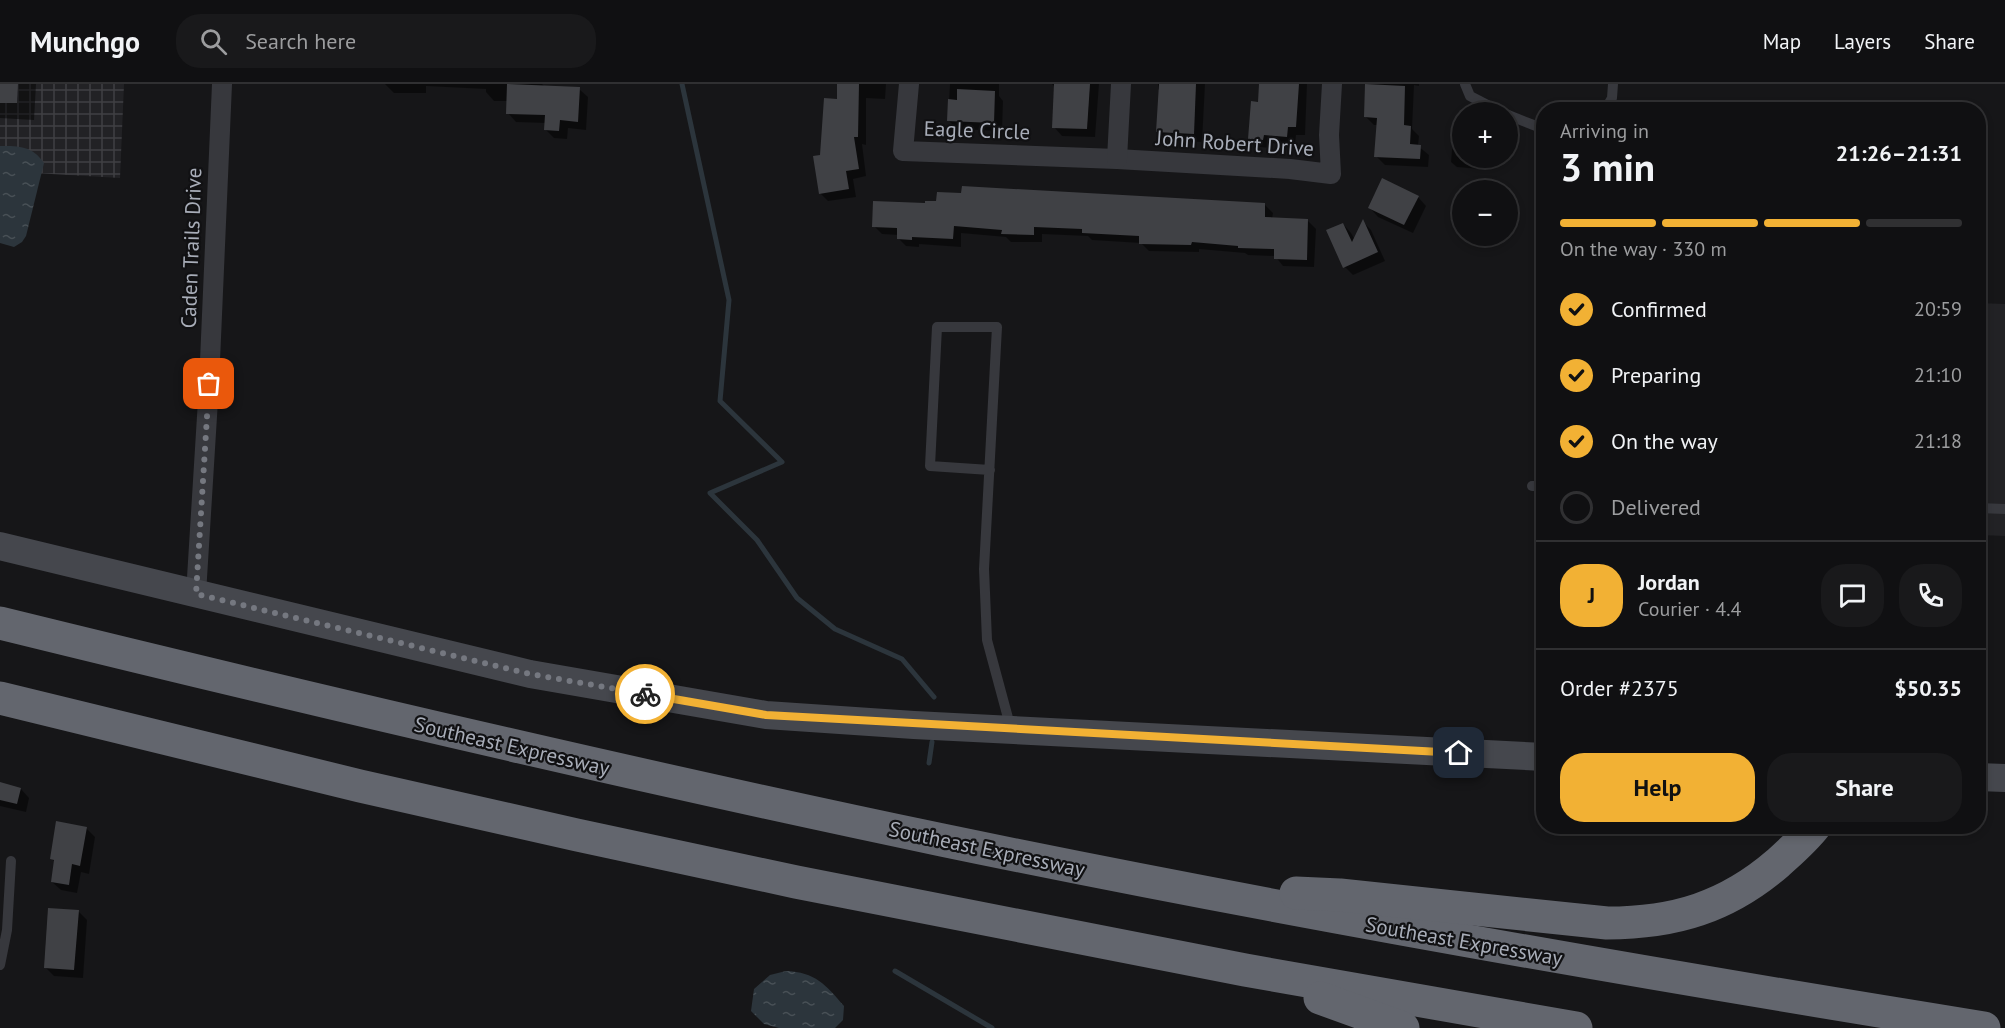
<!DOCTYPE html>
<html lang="en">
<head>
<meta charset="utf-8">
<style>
	body { margin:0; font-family:"PT Sans",sans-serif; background:#19191b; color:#f1f3f6; height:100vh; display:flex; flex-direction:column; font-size:22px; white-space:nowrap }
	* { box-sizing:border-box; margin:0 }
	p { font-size:20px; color:#9c9d9f }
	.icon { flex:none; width:33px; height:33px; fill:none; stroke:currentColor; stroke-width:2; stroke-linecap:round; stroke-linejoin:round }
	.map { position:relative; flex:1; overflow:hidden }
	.drawer { position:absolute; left:1536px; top:18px; width:450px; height:732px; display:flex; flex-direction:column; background:#101012; border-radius:24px; box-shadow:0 3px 9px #0003,0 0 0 2px #303032 }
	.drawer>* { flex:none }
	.tools { position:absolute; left:1452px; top:18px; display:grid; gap:12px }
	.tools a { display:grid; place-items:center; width:66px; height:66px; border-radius:50%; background:#101012; box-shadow:0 3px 9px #0003,0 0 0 2px #303032; font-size:30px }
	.pin { position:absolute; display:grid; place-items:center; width:51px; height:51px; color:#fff; margin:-26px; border-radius:12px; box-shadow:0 3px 9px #0006 }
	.courier { position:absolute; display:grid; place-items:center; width:60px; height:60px; margin:-30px; border:4px solid #f2b134; border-radius:50%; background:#fff; color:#222; box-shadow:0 2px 8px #0007 }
	.summary em { font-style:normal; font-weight:700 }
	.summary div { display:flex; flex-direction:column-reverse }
	.summary { display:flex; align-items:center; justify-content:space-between; height:102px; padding:0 24px }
	h1 { font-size:39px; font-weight:700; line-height:45px }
	.bar { display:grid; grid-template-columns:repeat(4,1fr); gap:9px 6px; align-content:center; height:72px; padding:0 24px }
	.bar i { height:8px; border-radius:4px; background:#303032 }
	.bar .current { background:#f2b134 }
	.bar p { grid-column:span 4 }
	.line { display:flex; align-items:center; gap:15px; padding:0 24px; border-top:2px solid #303032 }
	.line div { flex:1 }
	.round { display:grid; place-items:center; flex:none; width:63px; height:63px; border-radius:24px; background:#19191b }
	ol { padding:0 24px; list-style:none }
	li { display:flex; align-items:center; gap:18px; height:66px }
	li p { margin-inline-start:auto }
	li .icon { padding:6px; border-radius:50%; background:#f2b134; color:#111; stroke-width:4 }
	li:last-child { color:#9c9d9f }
	li i { width:33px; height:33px; border:3px solid #303032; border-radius:50% }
	.action { display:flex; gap:12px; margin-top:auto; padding:12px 24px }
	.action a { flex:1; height:69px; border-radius:24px; background:#f2b134; color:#111; font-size:24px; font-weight:700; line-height:69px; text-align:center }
	.action a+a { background:#19191b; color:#f1f3f6 }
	header { display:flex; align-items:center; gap:36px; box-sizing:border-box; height:84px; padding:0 30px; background:#101012; border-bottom:2px solid #303032 }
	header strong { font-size:28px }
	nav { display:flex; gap:33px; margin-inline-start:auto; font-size:21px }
	.search { width:420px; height:54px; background:#19191b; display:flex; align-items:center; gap:15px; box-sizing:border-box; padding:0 21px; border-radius:24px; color:#9c9d9f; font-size:22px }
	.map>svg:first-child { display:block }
</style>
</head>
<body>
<header>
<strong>Munchgo</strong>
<div class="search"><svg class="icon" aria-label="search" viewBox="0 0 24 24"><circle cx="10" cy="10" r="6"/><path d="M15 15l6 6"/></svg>Search here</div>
<nav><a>Map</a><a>Layers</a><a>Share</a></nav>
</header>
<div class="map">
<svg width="2005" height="944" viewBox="0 0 2005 944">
	<defs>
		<pattern id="industrial-grid" width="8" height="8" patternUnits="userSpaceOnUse" patternTransform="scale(1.5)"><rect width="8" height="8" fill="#222225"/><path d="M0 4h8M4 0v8" fill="none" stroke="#3f3f43"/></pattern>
		<pattern id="water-ripples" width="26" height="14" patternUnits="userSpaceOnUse" patternTransform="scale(1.5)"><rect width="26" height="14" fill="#2c353c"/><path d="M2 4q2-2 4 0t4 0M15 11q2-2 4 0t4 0" fill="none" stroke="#485056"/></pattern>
	</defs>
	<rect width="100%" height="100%" fill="#161618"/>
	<polygon fill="#222225" points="1978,219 2005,220 2005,452 1979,451"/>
	<polygon fill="url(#industrial-grid)" points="0,0 124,0 120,94 0,87"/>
	<g fill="url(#water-ripples)">
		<path d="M0,62C20,62 32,62 44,79L26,152L22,158L14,163L0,159Z"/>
		<path d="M786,887C815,888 826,901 844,922L843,936L835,944H779L764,940L751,927L754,905L770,891Z"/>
	</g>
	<g fill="#0007">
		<polygon points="0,0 36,0 34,36 0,34"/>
		<polygon points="385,0 542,0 544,2 579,5 588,13 586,46 568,44 567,55 554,54 546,46 546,39 516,38 508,29 508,17 494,17 486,8 486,5 426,2 426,9 394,9"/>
		<polygon points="839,0 886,0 885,15 866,14 866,61 862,60 866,92 853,95 856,113 828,117 820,109 822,73 838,17"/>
		<polygon points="950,0 999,0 999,12 1003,17 1002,47 957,45 948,36"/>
		<polygon points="1052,0 1099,0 1095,53 1062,52 1054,43 1055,3"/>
		<polygon points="1158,0 1205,0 1202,58 1167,56 1158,47 1160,7 1158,5"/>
		<polygon points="1261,0 1307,0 1305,51 1296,51 1295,61 1272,59 1272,64 1259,63 1250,54 1260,19"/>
		<polygon points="1367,0 1419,0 1419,2 1414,1 1412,45 1419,52 1418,62 1429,71 1428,83 1385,81 1376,72 1378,41 1374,41 1365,32"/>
		<polygon points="1454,42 1462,42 1462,74 1481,74 1480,85 1457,83 1451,78"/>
		<polygon points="1418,113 1426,122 1413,149 1378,133 1370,124"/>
		<polygon points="927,121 1265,121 1273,129 1272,135 1308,137 1316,145 1314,183 1283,182 1275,172 1248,171 1245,169 1199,165 1199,168 1149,167 1141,159 1092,156 1088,152 1042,150 1042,158 1011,158 1006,153 961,149 961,163 919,160 919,163 906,162 898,154 899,151 882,150 874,142"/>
		<polygon points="1363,138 1371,146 1385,177 1353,191 1345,183 1343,140 1351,149 1355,156"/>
		<polygon points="0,700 21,705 29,714 26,728 0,722"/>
		<polygon points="86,744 95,753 89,790 81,788 77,809 61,806 52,798 55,778 51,774"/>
		<polygon points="78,827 87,836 83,894 54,892 45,883"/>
	</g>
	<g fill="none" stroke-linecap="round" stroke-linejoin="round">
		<g stroke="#2c353c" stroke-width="5">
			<polyline points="682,0 729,216 720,317 782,378 710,409 757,456 797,514 835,545 902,575 934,613"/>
			<polyline points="929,679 932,658"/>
			<polyline points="895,887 992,944"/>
		</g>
	</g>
	<g fill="#404145">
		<polygon points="0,0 18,0 17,19 0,19"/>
		<polygon points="507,0 580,3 578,38 560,36 559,47 544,46 545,31 506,30"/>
		<polygon points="837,0 859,0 858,53 854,53 859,85 846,87 849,105 819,110 813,72 820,71 824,14 837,15"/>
		<polygon points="1054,0 1090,0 1087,45 1052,44"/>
		<polygon points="1159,0 1196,0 1194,50 1156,48"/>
		<polygon points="1259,0 1299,0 1296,43 1288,43 1287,53 1264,51 1263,56 1248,55 1251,17 1258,18"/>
		<polygon points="1365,0 1405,2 1404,41 1411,42 1410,60 1421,61 1420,75 1374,73 1377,34 1364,33"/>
		<polygon points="957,5 995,7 994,39 947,37 948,15 957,16"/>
		<polygon points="1382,94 1419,112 1404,141 1368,124"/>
		<polygon points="962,102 1265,119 1265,133 1308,135 1307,176 1274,175 1274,165 1238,164 1238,162 1192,158 1191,161 1139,160 1139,152 1082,149 1082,145 1034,143 1034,151 1001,150 1002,146 954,142 953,155 912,153 912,156 897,155 897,144 872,143 873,117 925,119 925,117 936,117 937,108 961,109"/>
		<polygon points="1363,135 1378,168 1343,184 1326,146 1343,139 1352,158"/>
		<polygon points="0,698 21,704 17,720 0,716"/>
		<polygon points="56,737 87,743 80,782 72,780 69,801 51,798 54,776 50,775"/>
		<polygon points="48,824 79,826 74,886 44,884"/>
	</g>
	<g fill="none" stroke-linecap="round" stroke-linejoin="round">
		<g stroke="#37383d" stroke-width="10">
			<polyline points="1465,0 1470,12 1501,28"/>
			<polyline points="1605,26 1612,14 1613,0"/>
			<polyline points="1508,31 1536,42 1544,42"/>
			<polyline points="990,386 930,382 937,243 997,243 984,485 987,556 1011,645"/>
			<polyline points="1532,402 1544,402"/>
			<polyline points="1978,424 2005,425"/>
			<polyline points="0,881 7,846 11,777"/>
		</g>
		<g stroke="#37383d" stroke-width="20">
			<polyline points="909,0 903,67 1117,75 1290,85 1331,90 1329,51 1332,0"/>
			<polyline points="1117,75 1121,0"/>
			<polyline points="196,510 209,300 222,0"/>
		</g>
		<g stroke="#45474d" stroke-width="28">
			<polyline points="0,462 530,590 766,631 914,641 1544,673"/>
			<polyline points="1978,693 2005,694"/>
		</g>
		<g stroke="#63666e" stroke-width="33">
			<path d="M0,539C313,616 627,690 942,756C1288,828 1635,888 1984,944"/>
			<polyline points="0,614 360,702 577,751 796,798 1245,886 1576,944"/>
			<path d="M1296,809L1340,811L1607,839C1675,839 1727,823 1778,779C1791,767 1804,756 1815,742"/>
			<polyline points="1320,914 1403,944"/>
		</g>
	</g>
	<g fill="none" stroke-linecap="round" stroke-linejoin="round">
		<polyline stroke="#757880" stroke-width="6" stroke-dasharray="0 10.8" points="209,300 196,510 530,590 645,610"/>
		<polyline stroke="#f2b134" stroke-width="8" points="645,610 766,631 1459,669"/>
	</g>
	<g text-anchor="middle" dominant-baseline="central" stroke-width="4.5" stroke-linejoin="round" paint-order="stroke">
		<g font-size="21" fill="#a8adb8" stroke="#111113">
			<text transform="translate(977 46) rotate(2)">Eagle Circle</text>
			<text transform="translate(1235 59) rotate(4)">John Robert Drive</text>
			<text transform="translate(191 164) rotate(-88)">Caden Trails Drive</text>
			<text transform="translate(512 662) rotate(13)">Southeast Expressway</text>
			<text transform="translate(987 765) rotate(12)">Southeast Expressway</text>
			<text transform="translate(1464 857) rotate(10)">Southeast Expressway</text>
		</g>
	</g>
</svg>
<div class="tools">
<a>+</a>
<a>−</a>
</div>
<div class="pin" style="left:209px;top:300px;background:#ea580c"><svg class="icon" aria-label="bag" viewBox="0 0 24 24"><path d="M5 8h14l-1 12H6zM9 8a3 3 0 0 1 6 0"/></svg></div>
<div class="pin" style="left:1459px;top:669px;background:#1f2937"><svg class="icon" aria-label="home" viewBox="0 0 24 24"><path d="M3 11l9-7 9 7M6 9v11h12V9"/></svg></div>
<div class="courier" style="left:645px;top:610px"><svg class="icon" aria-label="bike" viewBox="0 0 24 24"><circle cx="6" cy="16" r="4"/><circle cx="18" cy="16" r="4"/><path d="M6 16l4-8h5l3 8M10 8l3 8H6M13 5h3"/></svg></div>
<section class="drawer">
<div class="summary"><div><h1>3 min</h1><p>Arriving in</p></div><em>21:26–21:31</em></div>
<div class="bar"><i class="current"></i><i class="current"></i><i class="current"></i><i></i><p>On the way · 330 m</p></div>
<ol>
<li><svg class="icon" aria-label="check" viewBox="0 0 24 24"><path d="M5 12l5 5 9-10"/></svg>Confirmed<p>20:59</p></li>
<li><svg class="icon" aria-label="check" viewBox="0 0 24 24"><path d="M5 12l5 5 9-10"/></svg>Preparing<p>21:10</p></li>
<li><svg class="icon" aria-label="check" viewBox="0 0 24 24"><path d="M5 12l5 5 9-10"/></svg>On the way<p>21:18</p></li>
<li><i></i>Delivered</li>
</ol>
<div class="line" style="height:108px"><b class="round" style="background:#f2b134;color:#111">J</b><div><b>Jordan</b><p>Courier · 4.4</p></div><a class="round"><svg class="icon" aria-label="chat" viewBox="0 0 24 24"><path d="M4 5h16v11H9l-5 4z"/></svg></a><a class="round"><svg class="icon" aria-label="phone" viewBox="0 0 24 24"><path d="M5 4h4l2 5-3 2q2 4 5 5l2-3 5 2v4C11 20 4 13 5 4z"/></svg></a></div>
<div class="line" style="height:78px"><div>Order #2375</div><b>$50.35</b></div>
<div class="action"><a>Help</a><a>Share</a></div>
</section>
</div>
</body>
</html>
